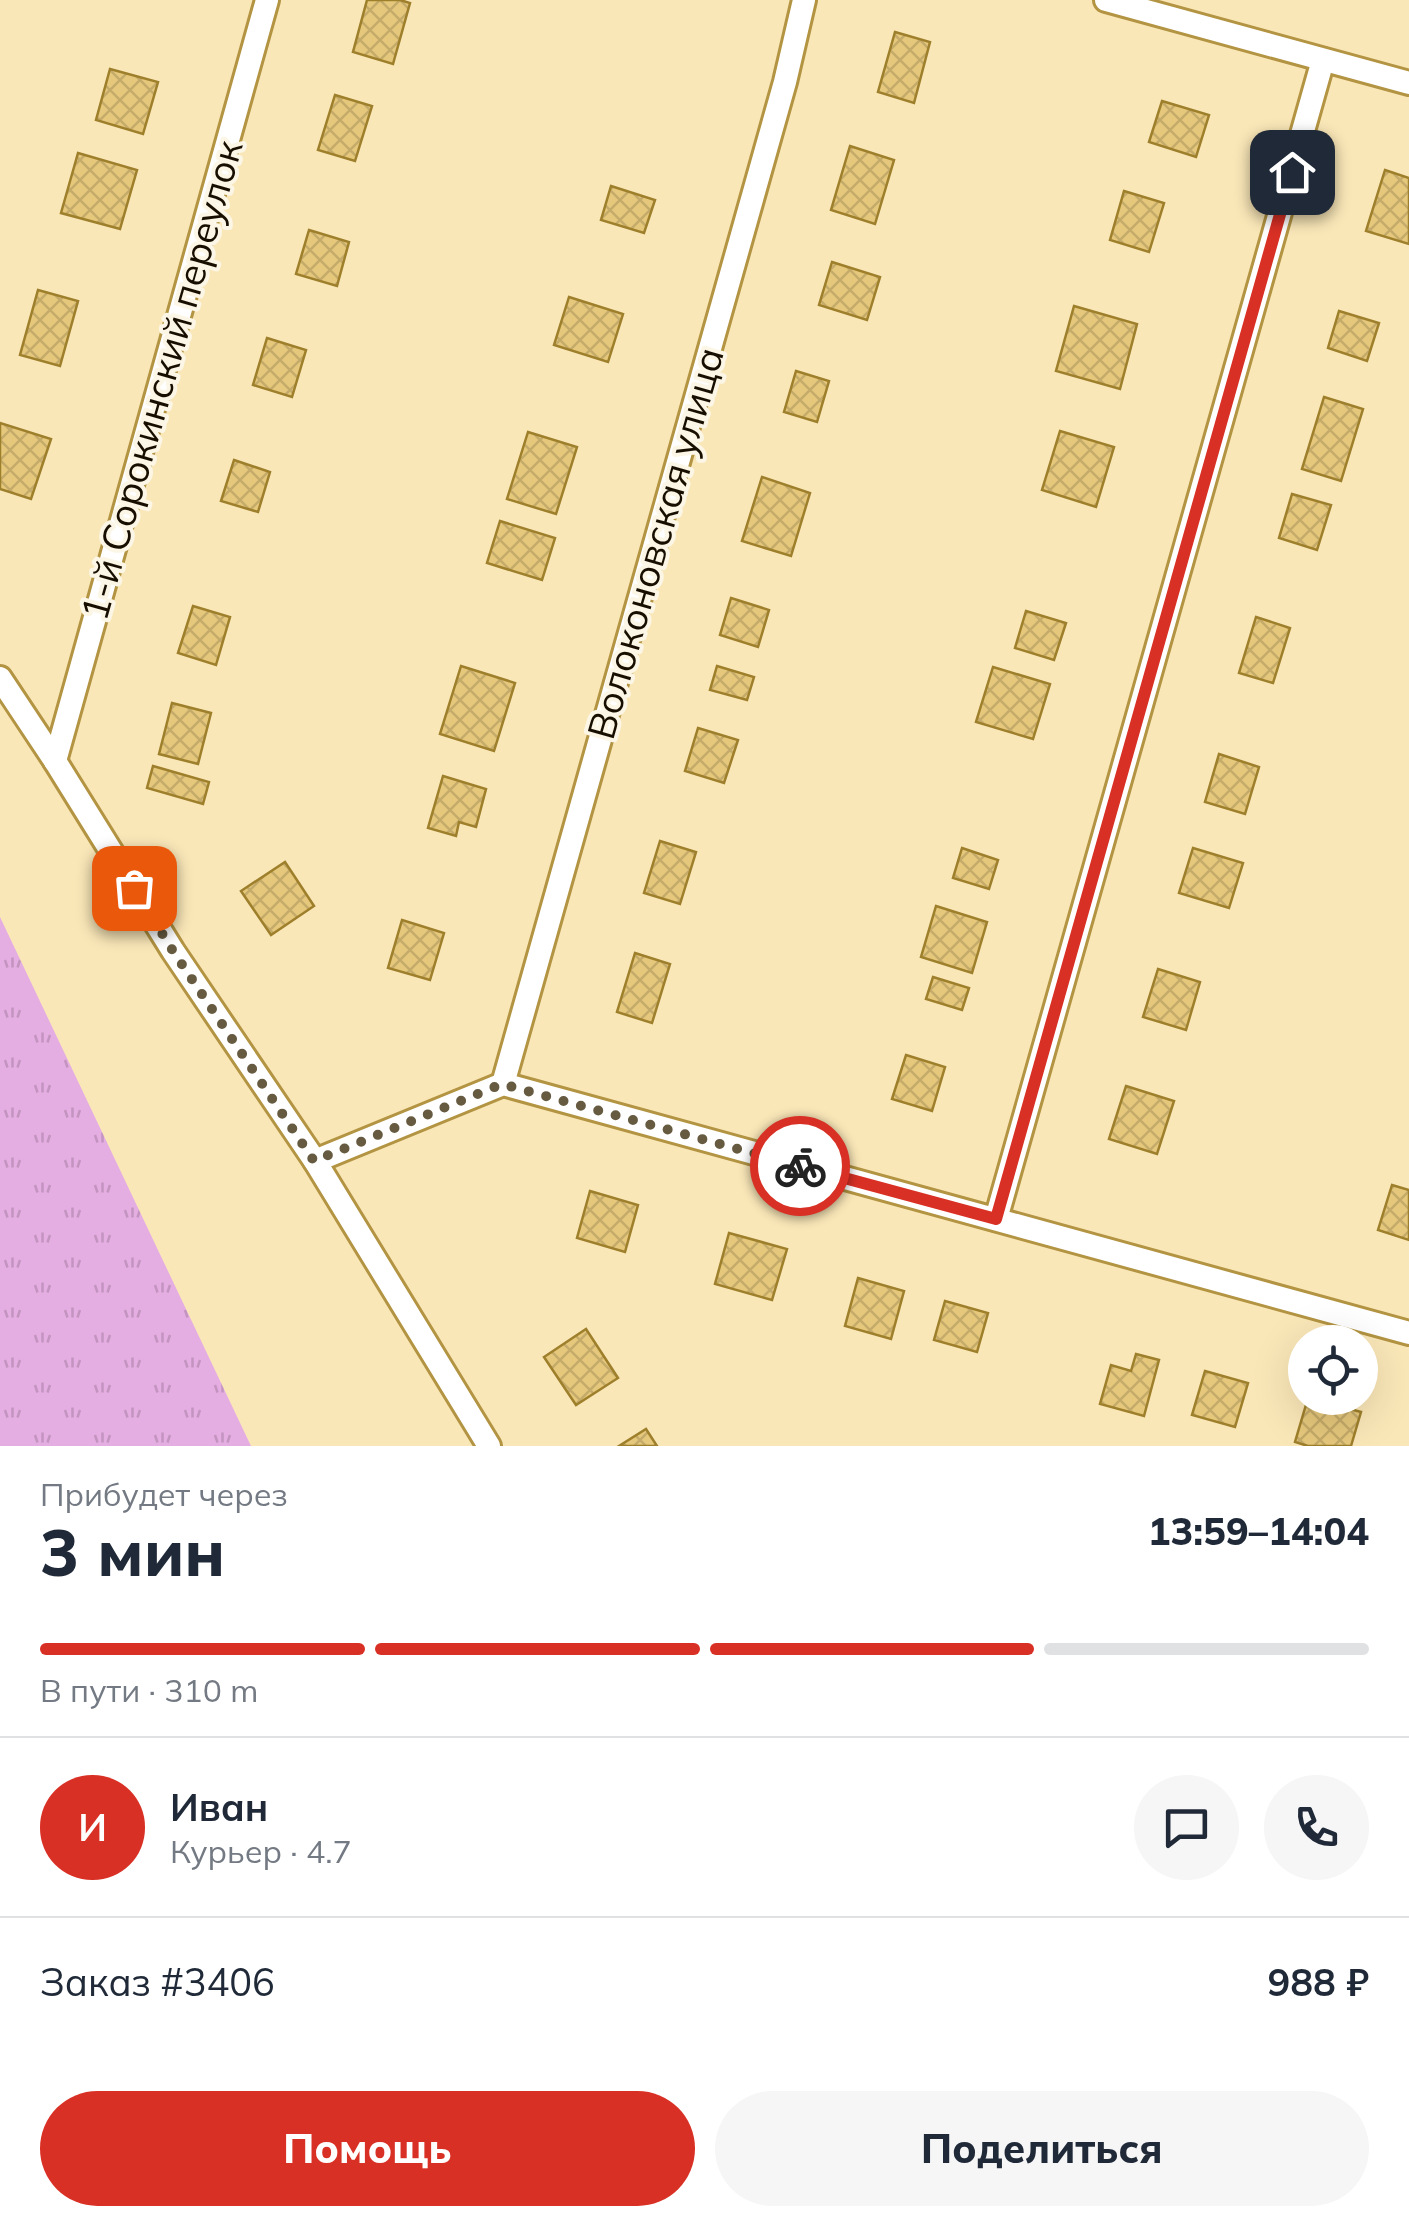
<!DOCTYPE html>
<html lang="ru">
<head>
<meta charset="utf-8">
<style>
	body { margin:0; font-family:Mulish,sans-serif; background:#f6f6f7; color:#1f2937; height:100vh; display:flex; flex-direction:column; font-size:38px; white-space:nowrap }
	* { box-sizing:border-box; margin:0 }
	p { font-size:32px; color:#747a83 }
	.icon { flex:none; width:55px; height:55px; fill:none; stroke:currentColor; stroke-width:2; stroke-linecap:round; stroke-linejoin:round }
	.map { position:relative; height:1446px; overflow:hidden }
	.panel { display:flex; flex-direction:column; background:#fff; flex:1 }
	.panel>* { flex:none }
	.controls { position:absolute; left:1288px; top:1325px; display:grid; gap:20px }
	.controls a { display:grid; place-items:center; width:90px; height:90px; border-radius:50%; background:#fff; box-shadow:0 10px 40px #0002; font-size:50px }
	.pin { position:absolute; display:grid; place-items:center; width:85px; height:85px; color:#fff; margin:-42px; border-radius:20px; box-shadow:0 5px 15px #0006 }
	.courier { position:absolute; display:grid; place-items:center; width:100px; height:100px; margin:-50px; border:8px solid #d93025; border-radius:50%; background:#fff; color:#222; box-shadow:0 2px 12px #0007 }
	.overview em { font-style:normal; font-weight:800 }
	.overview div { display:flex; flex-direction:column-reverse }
	.overview { display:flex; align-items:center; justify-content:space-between; height:170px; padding:0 40px }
	h1 { font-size:65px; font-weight:800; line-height:75px }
	.bar { display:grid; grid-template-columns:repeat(4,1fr); gap:15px 10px; align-content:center; height:120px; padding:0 40px }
	.bar i { height:12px; border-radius:8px; background:#e0e1e3 }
	.bar .selected { background:#d93025 }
	.bar p { grid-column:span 4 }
	.line { display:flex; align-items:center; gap:25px; padding:0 40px; border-top:2px solid #e0e1e3 }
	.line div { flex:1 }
	.round { display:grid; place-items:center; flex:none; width:105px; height:105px; border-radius:52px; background:#f6f6f7 }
	.button { display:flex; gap:20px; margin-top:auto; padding:20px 40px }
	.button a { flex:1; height:115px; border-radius:60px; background:#d93025; color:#fff; font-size:40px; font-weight:800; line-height:115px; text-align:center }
	.button a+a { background:#f6f6f7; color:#1f2937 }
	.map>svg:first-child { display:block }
</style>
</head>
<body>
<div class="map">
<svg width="1409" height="1446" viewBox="0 0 1409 1446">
	<defs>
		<pattern id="grass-tufts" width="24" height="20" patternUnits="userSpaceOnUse" patternTransform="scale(2.5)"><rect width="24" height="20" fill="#e5aee2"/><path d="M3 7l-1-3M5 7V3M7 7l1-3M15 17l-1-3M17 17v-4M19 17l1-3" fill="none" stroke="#c494c0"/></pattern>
		<pattern id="building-cross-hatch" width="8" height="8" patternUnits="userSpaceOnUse" patternTransform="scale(2.5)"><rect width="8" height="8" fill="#e6c87c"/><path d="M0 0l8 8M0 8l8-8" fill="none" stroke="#c5ab69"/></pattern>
	</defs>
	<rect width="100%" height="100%" fill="#fae7b8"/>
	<polygon fill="url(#grass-tufts)" points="0,917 251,1446 0,1446"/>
	<g fill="url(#building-cross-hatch)" stroke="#9e7f2b" stroke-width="2.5">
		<polygon points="367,0 400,0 410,3 393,64 353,52"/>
		<polygon points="895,32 930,42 914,103 878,92"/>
		<polygon points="110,69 158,82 143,134 96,120"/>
		<polygon points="335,95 372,106 355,161 318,150"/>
		<polygon points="1162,101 1209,115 1196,157 1149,142"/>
		<polygon points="850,146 894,160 875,224 831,210"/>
		<polygon points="78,153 137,170 120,229 61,213"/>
		<polygon points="1385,170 1409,178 1409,244 1366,231"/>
		<polygon points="611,186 655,200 644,233 601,220"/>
		<polygon points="1124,191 1164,203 1149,252 1110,240"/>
		<polygon points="309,230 349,242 337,286 296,274"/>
		<polygon points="832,262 880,277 867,320 819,305"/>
		<polygon points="38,290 78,301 60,366 20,355"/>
		<polygon points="569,297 623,314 608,362 554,345"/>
		<polygon points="1074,306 1137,324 1120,389 1056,371"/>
		<polygon points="1339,311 1379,323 1367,361 1328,348"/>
		<polygon points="267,338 306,350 292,397 253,385"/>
		<polygon points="796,371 829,381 817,422 784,412"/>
		<polygon points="1324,397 1363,409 1341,481 1302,469"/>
		<polygon points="0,423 51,439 31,499 0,489"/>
		<polygon points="1060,431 1114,447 1096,507 1042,490"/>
		<polygon points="528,432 577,447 556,514 507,499"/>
		<polygon points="234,460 270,472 258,512 221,501"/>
		<polygon points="762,477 810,493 791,556 742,541"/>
		<polygon points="1292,494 1331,505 1317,550 1279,538"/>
		<polygon points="500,521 555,538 542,580 487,563"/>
		<polygon points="731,598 769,610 758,647 720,635"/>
		<polygon points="193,606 230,617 216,665 178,653"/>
		<polygon points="1026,611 1066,623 1054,660 1015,648"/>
		<polygon points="1256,617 1290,628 1273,683 1239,673"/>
		<polygon points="461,666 515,683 494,751 440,734"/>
		<polygon points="717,666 754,677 747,700 710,690"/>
		<polygon points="993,667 1050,684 1033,739 976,722"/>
		<polygon points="172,703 211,713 198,764 159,754"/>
		<polygon points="698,728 738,740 724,783 685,771"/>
		<polygon points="1219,754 1259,767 1245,814 1205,802"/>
		<polygon points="153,766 209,782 203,804 147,788"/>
		<polygon points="443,776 486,789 476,827 459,822 456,836 428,828"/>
		<polygon points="660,841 696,852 680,904 644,893"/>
		<polygon points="962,848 998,860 989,889 953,878"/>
		<polygon points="1193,848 1243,863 1229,908 1179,893"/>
		<polygon points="285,862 314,906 271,935 241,891"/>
		<polygon points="936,906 987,922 972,973 921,957"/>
		<polygon points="402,920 444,933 430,980 388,968"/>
		<polygon points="635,953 670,964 652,1023 617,1012"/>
		<polygon points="1158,969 1200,982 1186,1030 1143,1017"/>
		<polygon points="933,977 969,988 962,1010 926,999"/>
		<polygon points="906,1055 945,1067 932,1111 892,1099"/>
		<polygon points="1126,1086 1174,1101 1157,1154 1109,1139"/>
		<polygon points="1392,1185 1409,1190 1409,1240 1378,1230"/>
		<polygon points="590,1191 638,1205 625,1252 577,1238"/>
		<polygon points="729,1233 787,1249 772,1300 715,1284"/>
		<polygon points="858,1278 904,1291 891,1339 845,1326"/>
		<polygon points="945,1301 988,1313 977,1352 934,1340"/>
		<polygon points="586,1329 618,1378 576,1405 544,1357"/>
		<polygon points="1136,1354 1159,1360 1144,1416 1100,1404 1111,1365 1131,1371"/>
		<polygon points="1205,1371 1248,1383 1235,1427 1192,1415"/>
		<polygon points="1308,1398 1361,1412 1351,1446 1308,1446 1295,1442"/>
		<polygon points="646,1429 657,1446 619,1446"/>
	</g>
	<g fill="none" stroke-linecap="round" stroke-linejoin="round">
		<defs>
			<g id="street">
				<polyline points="1106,0 1409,83"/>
				<polyline points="0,678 55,761 173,951 315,1161 489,1446"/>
				<polyline points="55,761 267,0"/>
				<polyline points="503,1084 785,82 804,0"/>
				<polyline points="315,1161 503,1084 1409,1333"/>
				<polyline points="996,1219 1323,60"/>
			</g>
		</defs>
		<use href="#street" stroke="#b39442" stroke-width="28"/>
		<use href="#street" stroke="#fff" stroke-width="22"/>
	</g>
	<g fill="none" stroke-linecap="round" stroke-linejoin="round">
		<polyline stroke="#665a40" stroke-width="10" stroke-dasharray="0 18" points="134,888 173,951 314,1161 502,1084 800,1166"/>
		<polyline stroke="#d93025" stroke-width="12" points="800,1166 996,1219 1292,172"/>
	</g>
	<g text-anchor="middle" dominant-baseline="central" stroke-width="8" stroke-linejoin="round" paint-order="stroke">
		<g font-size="38" fill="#170e00" stroke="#fcf6e6">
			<text transform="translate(161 380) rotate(-74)">1-й Сорокинский переулок</text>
			<text transform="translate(655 543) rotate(-74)">Волоконовская улица</text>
		</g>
	</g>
</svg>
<div class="controls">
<a><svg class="icon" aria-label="locate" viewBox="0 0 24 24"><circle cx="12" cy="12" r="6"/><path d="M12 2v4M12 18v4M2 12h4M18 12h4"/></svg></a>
</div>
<div class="pin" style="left:134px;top:888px;background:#ea580c"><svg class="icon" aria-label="bag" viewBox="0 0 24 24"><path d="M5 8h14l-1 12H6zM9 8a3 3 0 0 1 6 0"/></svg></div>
<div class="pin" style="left:1292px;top:172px;background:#1f2937"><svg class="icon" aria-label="home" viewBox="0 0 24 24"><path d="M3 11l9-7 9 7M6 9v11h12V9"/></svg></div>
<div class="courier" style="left:800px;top:1166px"><svg class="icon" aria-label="bike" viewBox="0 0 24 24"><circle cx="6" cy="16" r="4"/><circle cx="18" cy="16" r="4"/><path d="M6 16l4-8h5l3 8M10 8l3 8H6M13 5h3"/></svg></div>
</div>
<section class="panel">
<div class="overview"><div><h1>3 мин</h1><p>Прибудет через</p></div><em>13:59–14:04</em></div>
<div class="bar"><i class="selected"></i><i class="selected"></i><i class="selected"></i><i></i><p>В пути · 310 m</p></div>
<div class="line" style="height:180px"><b class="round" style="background:#d93025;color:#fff">И</b><div><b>Иван</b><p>Курьер · 4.7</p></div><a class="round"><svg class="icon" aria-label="chat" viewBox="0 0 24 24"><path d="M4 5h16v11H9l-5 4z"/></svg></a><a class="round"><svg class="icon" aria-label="phone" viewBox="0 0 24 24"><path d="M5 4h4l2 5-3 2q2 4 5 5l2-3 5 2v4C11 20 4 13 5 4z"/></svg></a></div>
<div class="line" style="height:130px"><div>Заказ #3406</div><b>988 ₽</b></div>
<div class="button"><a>Помощь</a><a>Поделиться</a></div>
</section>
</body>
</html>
